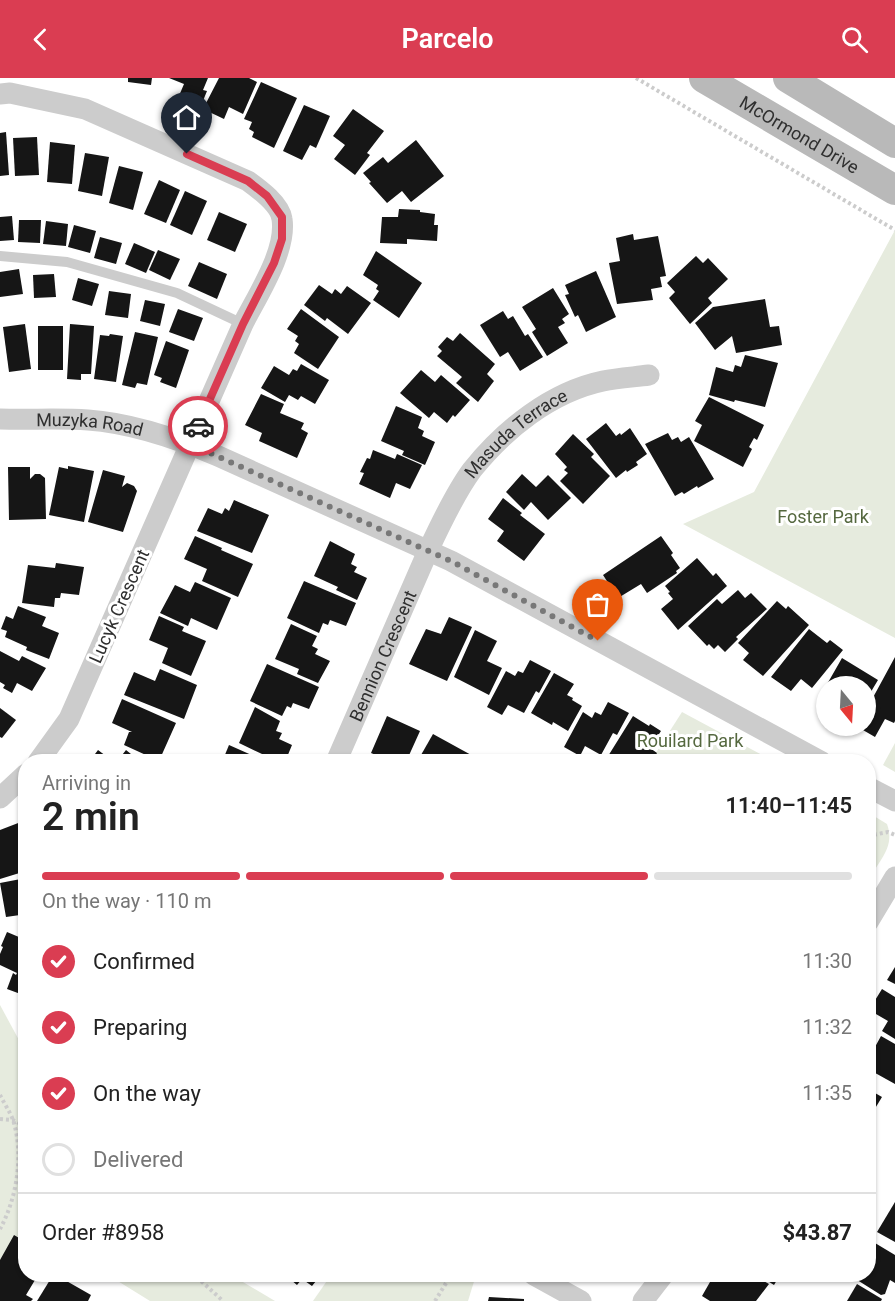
<!DOCTYPE html>
<html lang="en">
<head>
<meta charset="utf-8">
<style>
	body { margin:0; font-family:Roboto,sans-serif; background:#f6f6f6; color:#222; height:100vh; display:flex; flex-direction:column; font-size:22px; white-space:nowrap }
	* { box-sizing:border-box; margin:0 }
	p { font-size:20px; color:#767676 }
	.icon { flex:none; width:33px; height:33px; fill:none; stroke:currentColor; stroke-width:2; stroke-linecap:round; stroke-linejoin:round }
	.map { position:relative; flex:1; overflow:hidden }
	.details { position:absolute; left:18px; top:676px; width:858px; height:528px; display:flex; flex-direction:column; background:#fff; border-radius:24px; box-shadow:0 2px 4px #0004 }
	.details>* { flex:none }
	.needle { width:39px; rotate:162deg }
	.tools { position:absolute; left:816px; top:598px; display:grid; gap:12px }
	.tools a { display:grid; place-items:center; width:60px; height:60px; border-radius:50%; background:#fff; box-shadow:0 2px 4px #0004; font-size:30px }
	.pin { position:absolute; display:grid; place-items:center; width:51px; height:51px; color:#fff; margin:-62px -26px; border-radius:50% 50% 50% 0; rotate:-45deg; box-shadow:0 0 6px #0007 }
	.pin .icon { rotate:45deg }
	.courier { position:absolute; display:grid; place-items:center; width:60px; height:60px; margin:-30px; border:4px solid #da3d52; border-radius:50%; background:#fff; color:#222; box-shadow:0 2px 8px #0007 }
	.summary em { font-style:normal; font-weight:600 }
	.summary div { display:flex; flex-direction:column-reverse }
	.summary { display:flex; align-items:center; justify-content:space-between; height:102px; padding:0 24px }
	h1 { font-size:39px; font-weight:600; line-height:45px }
	.bar { display:grid; grid-template-columns:repeat(4,1fr); gap:9px 6px; align-content:center; height:72px; padding:0 24px }
	.bar i { height:8px; border-radius:4px; background:#e0e0e0 }
	.bar .active { background:#da3d52 }
	.bar p { grid-column:span 4 }
	.line { display:flex; align-items:center; gap:15px; padding:0 24px; border-top:2px solid #e0e0e0 }
	.line div { flex:1 }
	ol { padding:0 24px; list-style:none }
	li { display:flex; align-items:center; gap:18px; height:66px }
	li p { margin-inline-start:auto }
	li .icon { padding:6px; border-radius:50%; background:#da3d52; color:#fff; stroke-width:4 }
	li:last-child { color:#767676 }
	li i { width:33px; height:33px; border:3px solid #e0e0e0; border-radius:50% }
	header { display:flex; justify-content:space-between; align-items:center; height:78px; padding:0 24px; background:#da3d52; color:#fff; font-size:27px; font-weight:600 }
	.map>svg:first-child { display:block }
</style>
</head>
<body>
<header><svg class="icon" aria-label="back" viewBox="0 0 24 24"><path d="M15 5l-7 7 7 7"/></svg>Parcelo<svg class="icon" aria-label="search" viewBox="0 0 24 24"><circle cx="10" cy="10" r="6"/><path d="M15 15l6 6"/></svg></header>
<div class="map">
<svg width="895" height="1223" viewBox="0 0 895 1223">
	<rect width="100%" height="100%" fill="#fff"/>
	<g fill="#e6ebde">
		<polygon points="895,152 895,560 683,446 754,414"/>
		<polygon points="682,634 775,684 650,684"/>
		<polygon points="895,665 895,694 883,687"/>
		<path d="M869,735L887,746C895,768 881,780 871,798L868,797Z"/>
		<polygon points="0,927 26,975 25,1147 0,1186"/>
		<polygon points="108,1197 231,1197 275,1223 150,1223"/>
		<polygon points="331,1197 476,1197 468,1223 313,1223"/>
	</g>
	<g fill="#161616">
		<polygon points="128,0 152,0 151,7 128,4"/>
		<polygon points="169,0 208,0 203,12 207,13 198,35 176,25 184,6"/>
		<polygon points="219,0 249,0 257,4 243,36 229,29 224,41 203,31"/>
		<polygon points="261,4 297,20 274,70 252,59 254,54 249,51 252,44 244,41"/>
		<polygon points="304,27 330,38 316,70 310,67 302,82 283,73"/>
		<polygon points="353,31 384,53 367,75 370,77 355,97 334,81 345,67 333,58"/>
		<polygon points="6,54 9,97 0,98 0,55"/>
		<polygon points="37,59 39,97 15,98 13,60"/>
		<polygon points="416,62 444,98 411,124 402,113 387,125 369,105 371,104 363,95 383,79 388,85"/>
		<polygon points="50,64 75,67 72,106 47,104"/>
		<polygon points="85,75 109,79 102,118 78,113"/>
		<polygon points="119,88 143,94 133,132 109,125"/>
		<polygon points="159,102 180,112 166,145 144,136"/>
		<polygon points="185,113 207,123 192,157 170,147"/>
		<polygon points="399,131 420,132 420,134 435,136 434,147 438,147 437,163 407,161 407,166 380,165 382,139 398,139"/>
		<polygon points="219,134 247,146 235,174 207,162"/>
		<polygon points="12,138 14,162 0,163 0,139"/>
		<polygon points="19,142 41,142 40,165 18,164"/>
		<polygon points="46,143 68,146 66,168 43,166"/>
		<polygon points="74,147 96,153 90,175 68,169"/>
		<polygon points="633,156 634,162 658,158 666,198 660,199 662,209 651,211 653,222 617,226 609,185 620,183 616,160"/>
		<polygon points="100,159 122,165 116,186 94,180"/>
		<polygon points="134,165 155,174 146,195 125,186"/>
		<polygon points="158,172 180,181 170,202 149,192"/>
		<polygon points="376,173 422,205 399,240 373,222 379,213 376,211 378,207 363,197"/>
		<polygon points="696,178 703,185 708,180 728,201 708,220 712,225 690,246 669,220 675,214 667,205"/>
		<polygon points="199,184 227,196 217,221 188,208"/>
		<polygon points="19,191 23,216 0,219 0,194"/>
		<polygon points="596,193 616,239 586,254 578,237 575,239 565,217 569,216 565,207"/>
		<polygon points="54,196 56,219 34,220 33,197"/>
		<polygon points="78,200 99,206 92,228 72,222"/>
		<polygon points="319,207 332,216 335,211 341,216 347,208 371,225 348,256 327,240 325,243 304,227"/>
		<polygon points="553,210 569,236 562,241 565,245 558,249 568,265 547,278 532,254 536,251 522,229"/>
		<polygon points="109,213 131,216 128,240 105,237"/>
		<polygon points="765,221 770,249 779,248 782,267 736,275 732,258 715,272 695,245 713,229"/>
		<polygon points="145,222 165,226 160,248 140,243"/>
		<polygon points="178,231 203,240 194,263 169,254"/>
		<polygon points="301,231 339,259 318,291 294,275 299,266 295,263 298,258 287,251"/>
		<polygon points="503,233 508,241 513,238 525,258 528,256 543,279 520,293 508,274 500,279 480,247"/>
		<polygon points="25,246 31,291 9,294 3,249"/>
		<polygon points="70,246 94,248 91,296 81,296 81,302 67,301"/>
		<rect x="38" y="248" width="25" height="44"/>
		<polygon points="135,254 158,259 147,307 137,305 135,310 122,307"/>
		<polygon points="460,255 495,286 487,296 494,303 478,324 456,305 462,299 437,278 442,273 438,269 447,259 453,263"/>
		<polygon points="110,256 123,258 116,304 94,301 100,257 109,258"/>
		<polygon points="166,263 189,272 176,310 160,304 162,300 154,297"/>
		<polygon points="745,277 778,285 765,329 735,322 734,324 709,317 716,289 733,294 735,287 741,289"/>
		<polygon points="301,286 329,302 315,326 301,318 298,322 289,317 285,324 261,310 274,288 289,297 293,291 297,293"/>
		<polygon points="421,292 435,304 441,297 470,322 455,339 453,337 447,345 434,334 429,340 400,315"/>
		<polygon points="261,316 284,326 280,335 304,345 301,351 308,355 297,380 259,363 262,355 245,347"/>
		<polygon points="709,319 764,347 757,362 754,360 749,369 752,371 743,389 694,363 702,347 695,343"/>
		<polygon points="396,328 422,339 418,350 424,353 422,358 435,364 425,387 402,377 404,373 381,363"/>
		<polygon points="606,345 616,358 620,355 621,357 630,350 647,376 636,384 638,387 627,394 626,392 616,400 586,361"/>
		<polygon points="668,355 672,362 678,359 681,364 689,359 714,401 698,410 697,408 684,416 682,414 675,418 645,366"/>
		<polygon points="573,356 594,376 591,379 610,398 583,426 560,403 568,395 564,392 567,389 555,376"/>
		<polygon points="373,372 395,381 397,376 422,387 410,411 396,405 390,420 359,406 364,395 360,394 367,380 370,381"/>
		<polygon points="68,388 94,393 84,444 49,437 59,389 68,391"/>
		<polygon points="8,389 30,389 30,401 35,396 40,396 45,400 46,441 9,442"/>
		<polygon points="103,392 125,398 122,409 127,405 134,408 137,413 123,454 88,444"/>
		<polygon points="522,396 536,409 548,397 571,420 548,442 531,424 524,432 506,414"/>
		<polygon points="503,420 522,435 520,437 545,456 524,483 497,463 504,453 488,441"/>
		<polygon points="234,422 269,437 252,475 197,453 208,430 222,436 225,430 229,433"/>
		<polygon points="195,458 222,470 221,472 253,486 238,519 202,503 207,491 184,481"/>
		<polygon points="661,458 673,475 671,477 680,490 676,493 677,495 647,515 641,506 618,520 603,497"/>
		<polygon points="330,463 355,476 351,486 357,489 354,494 367,500 357,522 336,512 338,509 314,498"/>
		<polygon points="697,480 713,498 716,495 727,508 678,552 661,531 673,521 668,515 670,514 665,508"/>
		<polygon points="56,485 84,489 79,517 61,515 60,520 55,520 54,529 22,525 28,487 55,490"/>
		<polygon points="304,503 356,525 346,548 330,542 328,547 323,545 319,555 287,540"/>
		<polygon points="195,504 231,520 217,552 191,540 188,548 160,535 175,507 190,514"/>
		<polygon points="738,512 745,520 751,515 767,531 736,559 738,561 725,574 718,567 714,571 709,566 707,568 688,548 717,521 722,526"/>
		<polygon points="777,523 786,531 788,528 809,547 763,598 743,582 749,575 738,565"/>
		<polygon points="18,528 46,539 42,548 59,555 49,581 26,572 27,569 5,559 7,553 1,551 6,538 13,541"/>
		<polygon points="159,538 184,549 182,553 206,563 191,598 162,585 168,570 149,562"/>
		<polygon points="449,539 472,549 447,603 409,586 426,551 441,556"/>
		<polygon points="291,546 317,558 312,568 318,571 315,576 330,583 318,605 297,596 299,591 275,581"/>
		<polygon points="809,551 827,565 830,562 843,572 812,610 801,601 791,613 771,599"/>
		<polygon points="475,552 497,563 487,583 502,590 489,617 454,599"/>
		<polygon points="0,573 19,583 22,578 46,590 32,613 17,605 12,615 3,610 5,607 0,604"/>
		<polygon points="895,579 895,643 894,645 885,641 875,659 856,648 866,648 866,628 868,623 870,625"/>
		<polygon points="842,580 878,602 866,622 866,609 826,608"/>
		<polygon points="530,582 551,593 539,615 536,613 524,635 508,627 502,637 487,629 506,593 515,598 518,593 523,595"/>
		<polygon points="267,586 319,609 309,631 293,625 291,630 287,628 282,638 250,623"/>
		<polygon points="160,591 197,607 184,641 124,617 134,594 155,603"/>
		<polygon points="554,595 574,606 567,617 573,620 572,622 582,628 568,653 553,644 552,647 531,635"/>
		<polygon points="122,621 176,645 159,683 124,667 129,654 132,654 112,645"/>
		<polygon points="608,624 629,635 617,657 613,655 601,677 585,668 580,678 564,669 583,634 592,640 595,634 601,637"/>
		<polygon points="255,629 280,643 276,653 282,655 279,661 292,667 285,684 272,684 261,679 262,676 239,665"/>
		<polygon points="0,630 16,642 2,660 0,659"/>
		<polygon points="387,638 420,653 406,684 381,684 383,680 371,675"/>
		<polygon points="633,638 649,648 650,646 661,653 650,670 657,675 652,684 607,684 605,683"/>
		<polygon points="433,656 473,678 469,684 417,684"/>
		<polygon points="229,667 267,684 222,684"/>
		<polygon points="98,672 110,681 114,677 119,681 126,672 141,684 89,684"/>
		<polygon points="26,742 26,793 0,801 0,752"/>
		<polygon points="26,800 26,856 21,856 20,837 6,839 0,805"/>
		<polygon points="7,854 26,862 26,918 7,911 13,895 16,897 17,895 0,887 0,876 3,869 1,868"/>
		<polygon points="895,889 895,906 887,902"/>
		<polygon points="882,911 895,919 895,961 882,953 888,943 869,932"/>
		<polygon points="881,958 895,966 895,1006 868,991 868,972 871,967 875,969"/>
		<polygon points="868,1011 882,1019 868,1042"/>
		<polygon points="895,1124 895,1164 877,1154"/>
		<polygon points="14,1157 26,1164 26,1197 38,1197 26,1217 33,1221 31,1223 0,1223 0,1182"/>
		<polygon points="875,1165 895,1177 895,1205 890,1202 885,1216 881,1217 854,1200 856,1197 868,1197 868,1175"/>
		<polygon points="53,1197 56,1197 91,1217 88,1223 37,1223"/>
		<polygon points="285,1197 321,1197 312,1208 302,1201 297,1207"/>
		<polygon points="714,1197 721,1201 723,1197 733,1200 735,1197 753,1197 769,1206 756,1223 710,1223 702,1218"/>
		<polygon points="758,1197 780,1197 774,1207"/>
		<polygon points="857,1206 882,1221 881,1223 847,1223"/>
		<polygon points="489,1219 524,1221 524,1223 488,1223"/>
	</g>
	<g fill="none" stroke-linecap="round" stroke-linejoin="round">
		<g stroke="#ccc" stroke-width="4" stroke-dasharray="3 3" stroke-linecap="butt">
			<polyline points="636,0 895,152"/>
			<polyline points="868,758 888,754 895,757"/>
			<path d="M0,1017C4,1025 10,1034 13,1042C24,1076 17,1120 0,1151"/>
			<polyline points="0,1041 13,1042 26,1049"/>
			<polyline points="191,1197 201,1203 223,1223"/>
			<polyline points="435,1223 451,1197"/>
		</g>
		<polyline stroke="#ccc" stroke-width="10" points="0,178 67,184 177,215 243,246"/>
		<g stroke="#ccc" stroke-width="21">
			<path d="M0,16L10,15L85,31L248,103C259,111 280,126 282,141C287,173 257,218 243,246L69,641L38,684"/>
			<path id="s1" d="M0,341C29,342 59,340 88,342C132,345 178,361 218,378L451,483L822,684"/>
			<path id="s2" d="M336,684L428,473C440,447 455,415 472,392C505,351 551,314 603,303C618,300 634,299 649,297"/>
			<polyline points="868,709 895,723"/>
			<polyline points="0,720 26,696"/>
			<polyline points="868,844 895,799"/>
			<polyline points="534,1197 581,1223"/>
			<polyline points="643,1223 663,1197"/>
		</g>
		<g stroke="#b9b9b9" stroke-width="30">
			<path id="s3" d="M704,0L895,112"/>
			<polyline points="788,0 895,65"/>
		</g>
	</g>
	<g fill="none" stroke-linecap="round" stroke-linejoin="round">
		<polyline stroke="#787878" stroke-width="6" stroke-dasharray="0 10.8" points="198,348 190,366 451,483 598,563"/>
		<polyline stroke="#da3d52" stroke-width="8" points="187,76 248,103 267,118 282,139 282,161 274,185 243,246 198,348"/>
	</g>
	<g text-anchor="middle" dominant-baseline="central" stroke-width="6" stroke-linejoin="round" paint-order="stroke">
		<g font-size="18" fill="#2f2f2f" stroke="#fff">
			<text stroke="none"><textPath href="#s3" startOffset="111">McOrmond Drive</textPath></text>
			<text stroke="none"><textPath href="#s1" startOffset="90">Muzyka Road</textPath></text>
			<text stroke="none"><textPath href="#s2" startOffset="380">Masuda Terrace</textPath></text>
			<text transform="translate(119 528) rotate(-66)">Lucyk Crescent</text>
			<text stroke="none"><textPath href="#s2" startOffset="116">Bennion Crescent</textPath></text>
		</g>
		<g font-size="18" fill="#55683f" stroke="#fff">
			<text x="823" y="438">Foster Park</text>
			<text x="690" y="662">Rouilard Park</text>
		</g>
	</g>
</svg>
<div class="tools">
<a><svg class="needle" viewBox="-14 -14 28 28"><path d="M0-13l5 13h-10z" fill="#e53935"/><path d="M0 13l5-13h-10z" fill="#767676"/></svg></a>
</div>
<div class="pin" style="left:598px;top:563px;background:#ea580c"><svg class="icon" aria-label="bag" viewBox="0 0 24 24"><path d="M5 8h14l-1 12H6zM9 8a3 3 0 0 1 6 0"/></svg></div>
<div class="pin" style="left:187px;top:76px;background:#1f2937"><svg class="icon" aria-label="home" viewBox="0 0 24 24"><path d="M3 11l9-7 9 7M6 9v11h12V9"/></svg></div>
<div class="courier" style="left:198px;top:348px"><svg class="icon" aria-label="car" viewBox="0 0 24 24"><path d="M5 17H2v-5l4-1 3-4h7l3 4 3 1v5h-3M9 17h6M6 11h13"/><circle cx="7" cy="17" r="2"/><circle cx="17" cy="17" r="2"/></svg></div>
<section class="details">
<div class="summary"><div><h1>2 min</h1><p>Arriving in</p></div><em>11:40–11:45</em></div>
<div class="bar"><i class="active"></i><i class="active"></i><i class="active"></i><i></i><p>On the way · 110 m</p></div>
<ol>
<li><svg class="icon" aria-label="check" viewBox="0 0 24 24"><path d="M5 12l5 5 9-10"/></svg>Confirmed<p>11:30</p></li>
<li><svg class="icon" aria-label="check" viewBox="0 0 24 24"><path d="M5 12l5 5 9-10"/></svg>Preparing<p>11:32</p></li>
<li><svg class="icon" aria-label="check" viewBox="0 0 24 24"><path d="M5 12l5 5 9-10"/></svg>On the way<p>11:35</p></li>
<li><i></i>Delivered</li>
</ol>
<div class="line" style="height:78px"><div>Order #8958</div><b>$43.87</b></div>
</section>
</div>
</body>
</html>
